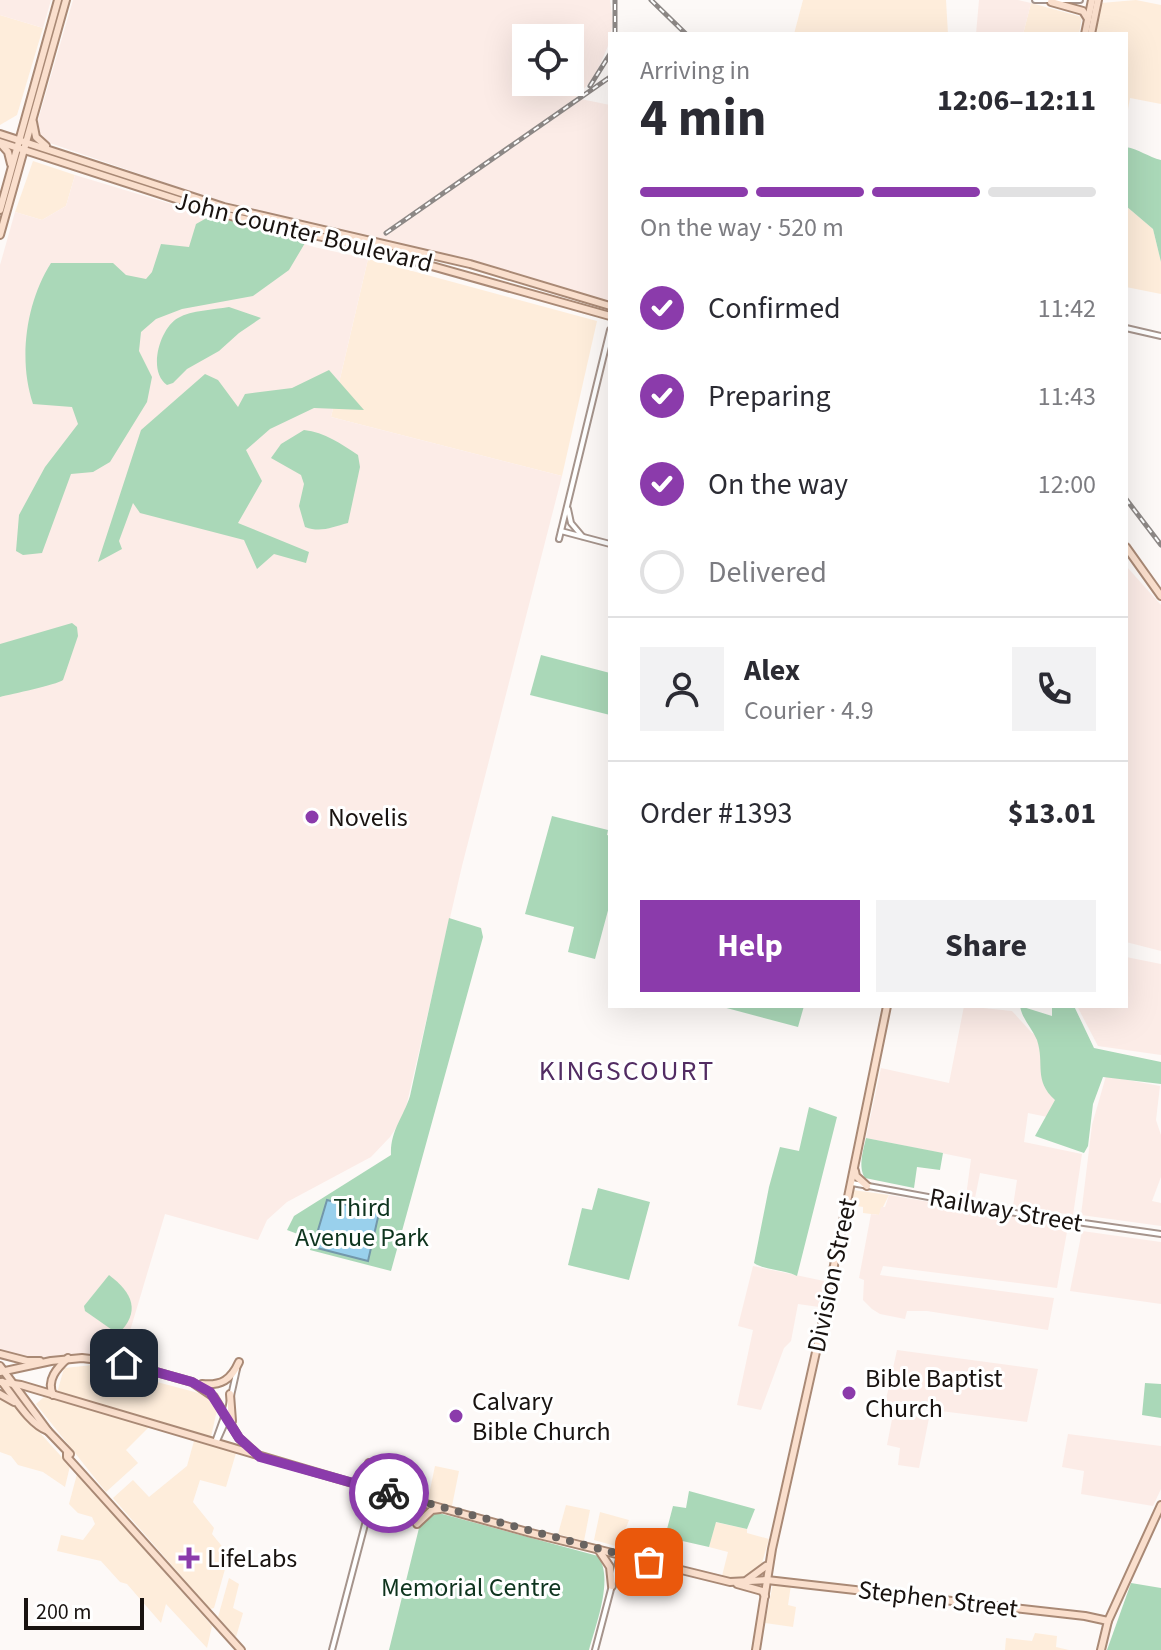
<!DOCTYPE html>
<html lang="en">
<head>
<meta charset="utf-8">
<style>
	body { margin:0; font-family:"Source Sans 3",sans-serif; background:#f2f2f3; color:#2b2b33; height:100vh; display:flex; flex-direction:column; font-size:30px; white-space:nowrap }
	* { box-sizing:border-box; margin:0 }
	p { font-size:26px; color:#7c7c81 }
	.icon { flex:none; width:44px; height:44px; fill:none; stroke:currentColor; stroke-width:2; stroke-linecap:round; stroke-linejoin:round }
	.map { position:relative; flex:1; overflow:hidden }
	.panel { position:absolute; left:608px; top:32px; width:520px; height:976px; display:flex; flex-direction:column; background:#fff; border-radius:0px; box-shadow:0 8px 32px #0002 }
	.panel>* { flex:none }
	.controls { position:absolute; left:512px; top:24px; display:grid; gap:16px }
	.controls a { display:grid; place-items:center; width:72px; height:72px; border-radius:0px; background:#fff; box-shadow:0 8px 32px #0002; font-size:40px }
	.scale { position:absolute; left:24px; bottom:20px; width:120px; box-sizing:border-box; padding-left:8px; border:4px solid #191310; border-top:0; font-size:22px; line-height:28px; white-space:nowrap; color:#191310; -webkit-text-stroke:6px #fff; paint-order:stroke }
	.pin { position:absolute; display:grid; place-items:center; width:68px; height:68px; color:#fff; margin:-34px; border-radius:16px; box-shadow:0 4px 12px #0006 }
	.courier { position:absolute; display:grid; place-items:center; width:80px; height:80px; margin:-40px; border:6px solid #8b3bab; border-radius:50%; background:#fff; color:#222; box-shadow:0 2px 10px #0007 }
	.headline em { font-style:normal; font-weight:700 }
	.headline div { display:flex; flex-direction:column-reverse }
	.headline { display:flex; align-items:center; justify-content:space-between; height:136px; padding:0 32px }
	h1 { font-size:52px; font-weight:700; line-height:60px }
	.bar { display:grid; grid-template-columns:repeat(4,1fr); gap:12px 8px; align-content:center; height:96px; padding:0 32px }
	.bar i { height:10px; border-radius:6px; background:#e1e1e2 }
	.bar .on { background:#8b3bab }
	.bar p { grid-column:span 4 }
	.line { display:flex; align-items:center; gap:20px; padding:0 32px; border-top:2px solid #e1e1e2 }
	.line div { flex:1 }
	.round { display:grid; place-items:center; flex:none; width:84px; height:84px; border-radius:0px; background:#f2f2f3 }
	ol { padding:0 32px; list-style:none }
	li { display:flex; align-items:center; gap:24px; height:88px }
	li p { margin-inline-start:auto }
	li .icon { padding:8px; border-radius:50%; background:#8b3bab; color:#fff; stroke-width:4 }
	li:last-child { color:#7c7c81 }
	li i { width:44px; height:44px; border:4px solid #e1e1e2; border-radius:50% }
	.primary-button { display:flex; gap:16px; margin-top:auto; padding:16px 32px }
	.primary-button a { flex:1; height:92px; border-radius:0px; background:#8b3bab; color:#fff; font-size:32px; font-weight:700; line-height:92px; text-align:center }
	.primary-button a+a { background:#f2f2f3; color:#2b2b33 }
	.map>svg:first-child { display:block }
</style>
</head>
<body>
<div class="map">
<svg width="1161" height="1650" viewBox="0 0 1161 1650">
	<rect width="100%" height="100%" fill="#fdf9f7"/>
	<g fill="#feeddb">
		<polygon points="803,0 946,0 948,34 794,34"/>
		<polygon points="1136,0 1161,5 1161,104 1130,98 1126,121 1126,34 1095,34 1101,3"/>
		<polygon points="1031,3 1082,17 1079,34 1023,34"/>
		<polygon points="0,15 43,28 17,115 0,125"/>
		<polygon points="33,161 75,175 66,206 42,220 15,212"/>
		<polygon points="1126,206 1153,229 1161,262 1161,294 1126,287"/>
		<polygon points="368,259 597,321 562,476 331,417"/>
		<polygon points="853,1190 889,1195 879,1215 863,1213 863,1207 851,1205"/>
		<polygon points="93,1365 206,1395 217,1410 211,1437 57,1393 64,1368"/>
		<polygon points="0,1397 19,1410 70,1466 65,1487 43,1472 18,1465 11,1456 0,1452"/>
		<polygon points="44,1397 150,1426 126,1450 138,1463 106,1492 36,1404"/>
		<polygon points="194,1441 236,1453 226,1487 200,1480 193,1502 214,1528 212,1534 229,1555 214,1608 210,1609 113,1498 133,1480 149,1497 187,1466"/>
		<polygon points="435,1466 459,1471 452,1506 428,1499"/>
		<polygon points="77,1474 212,1626 207,1648 166,1604 161,1623 127,1584 120,1582 101,1561 57,1551 61,1535 83,1540 95,1524 92,1517 78,1513 69,1504"/>
		<polygon points="566,1505 590,1510 584,1541 558,1534"/>
		<polygon points="600,1512 629,1520 619,1547 594,1540"/>
		<polygon points="715,1522 747,1529 747,1533 769,1539 760,1570 737,1579 722,1576 728,1552 709,1547"/>
		<polygon points="229,1578 239,1584 233,1608 243,1613 236,1637 218,1617"/>
		<polygon points="773,1583 791,1585 788,1605 796,1607 793,1627 765,1623"/>
		<polygon points="1035,1633 1057,1636 1056,1647 1069,1650 1005,1650 1006,1638 1032,1641"/>
	</g>
	<g fill="#fcece7" fill-rule="evenodd">
		<polygon points="0,0 51,0 43,28 0,15"/>
		<path d="M73,0H610L613,22L608,46L595,76L576,98L610,105V304L484,264L338,235L198,194L47,142L38,133L37,124ZM526,38H570V82H526Z"/>
		<polygon points="979,0 1018,0 1031,3 1023,34 976,34"/>
		<polygon points="75,175 314,247 368,259 331,417 562,476 462,866 404,1116 390,1137 371,1157 287,1202 267,1220 258,1240 165,1214 121,1361 39,1360 0,1353 0,265 15,212 42,220 66,206"/>
		<polygon points="1126,566 1161,605 1161,951 1126,942"/>
		<polygon points="1126,957 1161,964 1161,1055 1098,1046 1077,1006 1126,1006"/>
		<polygon points="964,1006 1012,1011 1032,1033 1099,1051 1086,1125 1028,1113 1024,1142 1082,1154 1073,1215 1013,1206 1017,1180 980,1173 975,1198 966,1196 971,1159 866,1138 881,1068 949,1083"/>
		<polygon points="1106,1076 1160,1086 1156,1120 1161,1135 1161,1177 1152,1201 1161,1203 1161,1226 1081,1215 1092,1125"/>
		<polygon points="889,1195 1068,1226 1057,1288 883,1266 880,1275 1054,1298 1048,1330 927,1311 907,1311 905,1319 880,1314 872,1309 863,1300 864,1280 859,1278 871,1214 879,1215 881,1207 885,1207"/>
		<polygon points="1082,1231 1161,1242 1161,1304 1070,1291"/>
		<polygon points="753,1266 824,1281 819,1307 798,1304 791,1341 784,1348 761,1410 737,1405 753,1330 738,1326"/>
		<polygon points="897,1350 1038,1369 1027,1422 885,1404"/>
		<polygon points="893,1414 929,1418 919,1468 898,1465 900,1448 887,1445"/>
		<polygon points="1068,1434 1161,1446 1161,1489 1153,1506 1081,1494 1084,1471 1062,1467"/>
	</g>
	<g fill="#aad8b8">
		<path d="M1126,147C1139,149 1148,157 1161,160V262L1153,229L1126,206Z"/>
		<path d="M212,215L305,243L289,270L253,296L182,309L156,319L141,332L139,351L152,377L147,402L110,462L93,472L71,474L42,553L23,555L16,551L19,515L45,467L78,424L72,407L33,404C18,360 26,302 51,263H113L126,275L146,279L152,272L161,244L189,247L196,224Z"/>
		<path d="M229,307L261,318L239,333L219,351L187,369L173,383L167,385C147,371 160,328 178,318C192,310 213,310 229,307Z"/>
		<polygon points="329,370 364,410 314,408 270,429 246,450 262,481 238,523 309,552 306,563 274,554 257,569 244,540 140,513 133,503 119,541 122,549 98,562 141,430 205,374 218,380 238,407 245,394 292,388"/>
		<path d="M304,430C325,432 341,444 358,455L360,467L348,523C332,527 321,533 305,527L299,506L304,484L301,475L271,458L281,444Z"/>
		<path d="M72,623L77,627L78,636L63,680C56,685 12,694 0,697V644Z"/>
		<polygon points="541,655 610,673 610,715 530,695"/>
		<polygon points="552,816 608,830 607,835 610,836 610,903 595,959 568,952 574,927 525,914"/>
		<path d="M449,918L481,928L483,937L391,1271L310,1250L311,1239L287,1230L294,1216L391,1155C390,1131 403,1118 410,1096Z"/>
		<polygon points="719,1006 804,1006 798,1027"/>
		<path d="M1020,1006L1052,1016V1006H1074L1094,1048L1161,1062V1084L1103,1077L1093,1104L1088,1146L1084,1153L1035,1136L1055,1100C1033,1080 1045,1064 1037,1040C1032,1028 1022,1019 1020,1006Z"/>
		<path d="M809,1107L837,1117L797,1276C783,1269 766,1271 754,1263L769,1187L780,1147L799,1151Z"/>
		<path d="M866,1138L943,1153L940,1170L917,1167L914,1188L865,1178C858,1167 863,1151 866,1138Z"/>
		<polygon points="598,1188 650,1202 629,1280 568,1265 582,1208 592,1210"/>
		<path d="M109,1275C133,1293 141,1312 118,1334L85,1311L84,1306Z"/>
		<polygon points="1145,1383 1161,1384 1161,1418 1142,1415"/>
		<polygon points="689,1491 755,1509 747,1529 716,1522 709,1547 678,1540 670,1565 659,1560 673,1506 686,1508"/>
		<path d="M435,1512L598,1556C614,1578 596,1624 589,1650H389L419,1528Z"/>
		<polygon points="1131,1583 1161,1588 1161,1650 1107,1650"/>
	</g>
	<polygon fill="#99d0ec" stroke="#7397aa" stroke-width="2" points="327,1200 379,1213 368,1261 313,1247"/>
	<g fill="none" stroke-linecap="round" stroke-linejoin="round">
		<defs>
			<g id="minor">
				<polyline points="1035,0 1080,0"/>
				<polyline points="1126,328 1161,336"/>
				<polyline points="568,509 571,523 582,536"/>
				<polyline points="561,531 610,544"/>
				<polyline points="559,539 610,330"/>
				<polyline points="852,1183 1021,1214 1161,1234"/>
				<polyline points="217,1441 225,1423 237,1369"/>
				<polyline points="215,1442 224,1417"/>
				<polyline points="332,1650 373,1494 372,1489"/>
				<polyline points="595,1650 620,1555"/>
			</g>
			<g id="major">
				<polyline points="1051,2 1083,11 1088,19"/>
				<polyline points="1085,34 1092,0"/>
				<polyline points="1091,34 1098,0"/>
				<polyline points="33,122 36,137 46,146"/>
				<polyline points="0,134 224,207 470,264 610,306"/>
				<polyline points="0,142 222,214 357,245 610,316"/>
				<polyline points="0,143 8,152 11,164"/>
				<polyline points="0,210 58,0"/>
				<polyline points="0,235 66,0"/>
				<polyline points="1126,547 1161,596"/>
				<polyline points="855,1171 856,1176 867,1186"/>
				<polyline points="0,1354 27,1361 40,1361"/>
				<polyline points="0,1366 48,1431 70,1454"/>
				<polyline points="0,1372 51,1361 82,1358 124,1363 192,1382 214,1397 239,1438 258,1455"/>
				<polyline points="0,1382 21,1385 376,1490 531,1533 730,1582 767,1580 1085,1616 1108,1621"/>
				<path d="M2,1382C14,1397 29,1424 48,1431"/>
				<path d="M202,1384C221,1386 231,1380 239,1362"/>
				<polyline points="0,1394 14,1402"/>
				<polyline points="230,1394 232,1421"/>
				<path d="M53,1395C46,1380 57,1368 68,1358"/>
				<polyline points="67,1453 67,1457 241,1650"/>
				<polyline points="371,1472 375,1483 387,1491"/>
				<polyline points="353,1483 360,1481 369,1463"/>
				<polyline points="417,1524 432,1510 440,1509"/>
				<polyline points="598,1549 610,1567 612,1586"/>
				<polyline points="747,1580 766,1566"/>
				<polyline points="737,1584 762,1591 765,1596"/>
				<polyline points="756,1650 772,1549 820,1334 887,1006"/>
				<polyline points="1101,1650 1108,1621 1161,1505"/>
			</g>
		</defs>
		<use href="#minor" stroke="#a5948c" stroke-width="8"/>
		<use href="#major" stroke="#a98975" stroke-width="10"/>
		<use href="#minor" stroke="#fff" stroke-width="4"/>
		<use href="#major" stroke="#fadfcd" stroke-width="6"/>
		<defs>
			<g id="rail">
				<polyline points="651,0 686,34"/>
				<polyline points="615,34 615,0"/>
				<polyline points="590,86 610,54"/>
				<polyline points="386,233 610,77"/>
				<polyline points="1126,499 1161,545"/>
			</g>
		</defs>
		<use href="#rail" stroke="#8d8886" stroke-width="5"/>
		<use href="#rail" stroke="#fff" stroke-width="2" stroke-dasharray="6" stroke-linecap="butt"/>
	</g>
	<g fill="none" stroke-linecap="round" stroke-linejoin="round">
		<polyline stroke="#696461" stroke-width="8" stroke-dasharray="0 14.4" points="389,1493 649,1562"/>
		<polyline stroke="#8b3bab" stroke-width="10" points="124,1363 192,1382 210,1392 239,1438 260,1457 389,1493"/>
	</g>
	<g fill="#8b3bab" stroke="#fff" stroke-width="3">
		<circle cx="312" cy="817" r="8"/>
		<circle cx="849" cy="1393" r="8"/>
		<circle cx="456" cy="1416" r="8"/>
		<path d="M185 1546h8v8h8v8h-8v8h-8v-8h-8v-8h8z"/>
	</g>
	<g text-anchor="middle" dominant-baseline="central" stroke-width="6" stroke-linejoin="round" paint-order="stroke">
		<g font-size="26" fill="#191310" stroke="#fff">
			<text transform="translate(304 232) rotate(14)">John Counter Boulevard</text>
			<text transform="translate(1006 1210) rotate(10)">Railway Street</text>
			<text transform="translate(832 1275) rotate(-78)">Division Street</text>
			<text transform="translate(938 1599) rotate(7)">Stephen Street</text>
		</g>
		<g font-size="26" fill="#191310" stroke="#fff" text-anchor="start">
			<text x="328" y="817">Novelis</text>
			<text x="865" y="1378">Bible Baptist<tspan x="865" dy="30">Church</tspan></text>
			<text x="472" y="1401">Calvary<tspan x="472" dy="30">Bible Church</tspan></text>
			<text x="207" y="1558">LifeLabs</text>
		</g>
		<g font-size="26" fill="#0e341e" stroke="#fff">
			<text x="362" y="1207">Third<tspan x="362" dy="30">Avenue Park</tspan></text>
			<text x="471" y="1587">Memorial Centre</text>
		</g>
		<g font-size="28" letter-spacing="2" fill="#522c63" stroke="#fff">
			<text x="627" y="1071">KINGSCOURT</text>
		</g>
	</g>
</svg>
<div class="controls">
<a><svg class="icon" aria-label="locate" viewBox="0 0 24 24"><circle cx="12" cy="12" r="6"/><path d="M12 2v4M12 18v4M2 12h4M18 12h4"/></svg></a>
</div>
<div class="scale">200 m</div>
<div class="pin" style="left:649px;top:1562px;background:#ea580c"><svg class="icon" aria-label="bag" viewBox="0 0 24 24"><path d="M5 8h14l-1 12H6zM9 8a3 3 0 0 1 6 0"/></svg></div>
<div class="pin" style="left:124px;top:1363px;background:#1f2937"><svg class="icon" aria-label="home" viewBox="0 0 24 24"><path d="M3 11l9-7 9 7M6 9v11h12V9"/></svg></div>
<div class="courier" style="left:389px;top:1493px"><svg class="icon" aria-label="bike" viewBox="0 0 24 24"><circle cx="6" cy="16" r="4"/><circle cx="18" cy="16" r="4"/><path d="M6 16l4-8h5l3 8M10 8l3 8H6M13 5h3"/></svg></div>
<section class="panel">
<div class="headline"><div><h1>4 min</h1><p>Arriving in</p></div><em>12:06–12:11</em></div>
<div class="bar"><i class="on"></i><i class="on"></i><i class="on"></i><i></i><p>On the way · 520 m</p></div>
<ol>
<li><svg class="icon" aria-label="check" viewBox="0 0 24 24"><path d="M5 12l5 5 9-10"/></svg>Confirmed<p>11:42</p></li>
<li><svg class="icon" aria-label="check" viewBox="0 0 24 24"><path d="M5 12l5 5 9-10"/></svg>Preparing<p>11:43</p></li>
<li><svg class="icon" aria-label="check" viewBox="0 0 24 24"><path d="M5 12l5 5 9-10"/></svg>On the way<p>12:00</p></li>
<li><i></i>Delivered</li>
</ol>
<div class="line" style="height:144px"><a class="round"><svg class="icon" aria-label="person" viewBox="0 0 24 24"><circle cx="12" cy="8" r="4"/><path d="M4 21q1-7 8-7t8 7"/></svg></a><div><b>Alex</b><p>Courier · 4.9</p></div><a class="round"><svg class="icon" aria-label="phone" viewBox="0 0 24 24"><path d="M5 4h4l2 5-3 2q2 4 5 5l2-3 5 2v4C11 20 4 13 5 4z"/></svg></a></div>
<div class="line" style="height:104px"><div>Order #1393</div><b>$13.01</b></div>
<div class="primary-button"><a>Help</a><a>Share</a></div>
</section>
</div>
</body>
</html>
